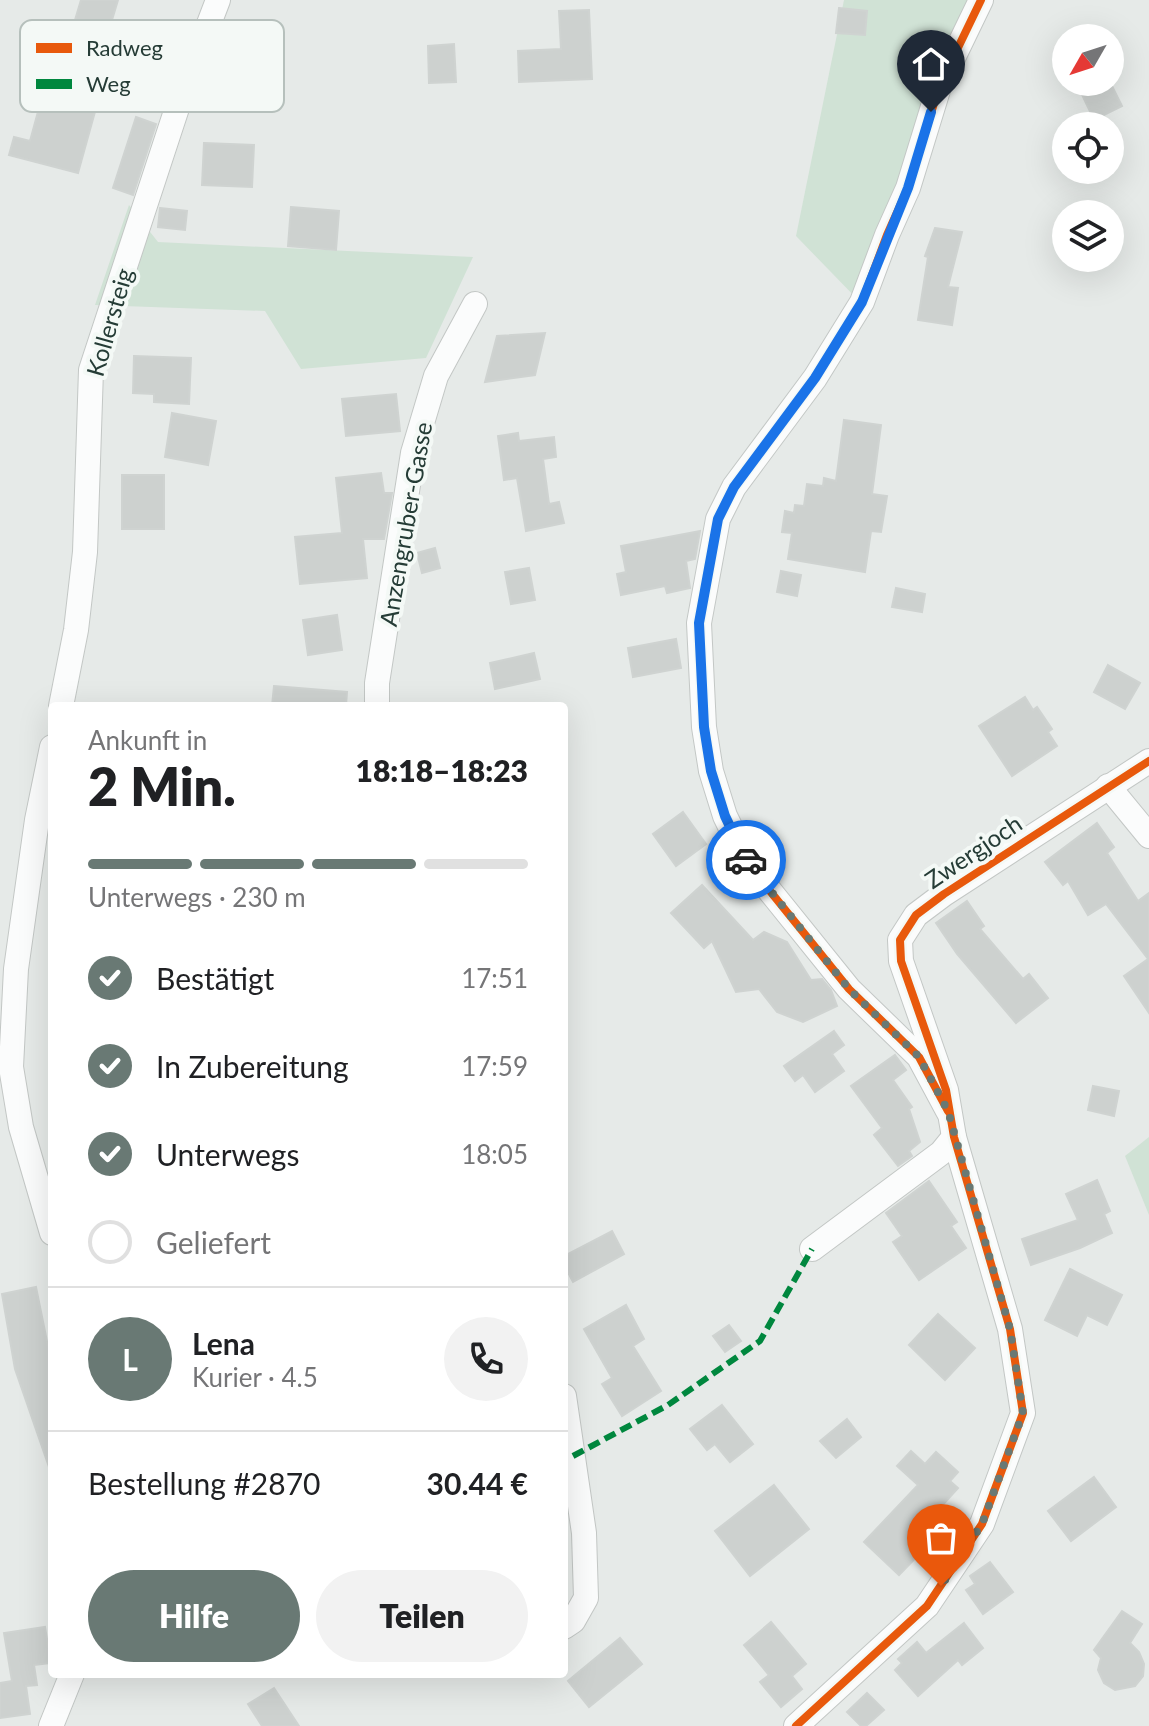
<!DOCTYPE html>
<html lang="de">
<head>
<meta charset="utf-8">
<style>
	body { margin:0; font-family:Lato,sans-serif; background:#f2f2f2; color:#202124; height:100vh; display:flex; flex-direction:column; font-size:30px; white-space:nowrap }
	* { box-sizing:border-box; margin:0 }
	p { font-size:26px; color:#757577 }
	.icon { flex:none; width:44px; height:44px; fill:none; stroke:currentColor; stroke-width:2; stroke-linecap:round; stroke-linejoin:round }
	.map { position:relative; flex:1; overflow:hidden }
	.details { position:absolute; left:48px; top:702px; width:520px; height:976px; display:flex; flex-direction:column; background:#fff; border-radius:8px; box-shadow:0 8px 32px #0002 }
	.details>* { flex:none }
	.needle { width:52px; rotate:231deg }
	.tools { position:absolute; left:1052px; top:24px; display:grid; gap:16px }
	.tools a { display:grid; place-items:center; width:72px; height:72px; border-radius:50%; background:#fff; box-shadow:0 8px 32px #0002; font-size:40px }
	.pin { position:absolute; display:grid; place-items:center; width:68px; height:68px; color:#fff; margin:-82px -34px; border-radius:50% 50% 50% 0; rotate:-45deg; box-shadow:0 0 8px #0007 }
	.pin .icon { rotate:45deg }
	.courier { position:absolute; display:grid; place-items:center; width:80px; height:80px; margin:-40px; border:6px solid #1a73e8; border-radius:50%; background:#fff; color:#222; box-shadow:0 2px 10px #0007 }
	.overview em { font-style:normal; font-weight:800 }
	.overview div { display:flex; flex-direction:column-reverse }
	.overview { display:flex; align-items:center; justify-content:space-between; height:136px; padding:0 40px }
	h1 { font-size:52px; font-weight:800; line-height:60px }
	.bar { display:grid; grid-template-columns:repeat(4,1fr); gap:12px 8px; align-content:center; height:96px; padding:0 40px }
	.bar i { height:10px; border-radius:6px; background:#e0e0e0 }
	.bar .active { background:#697974 }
	.bar p { grid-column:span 4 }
	.line { display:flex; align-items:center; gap:20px; padding:0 40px; border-top:2px solid #e0e0e0 }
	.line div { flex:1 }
	.round { display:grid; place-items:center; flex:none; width:84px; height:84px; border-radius:42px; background:#f2f2f2 }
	ol { padding:0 40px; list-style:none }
	li { display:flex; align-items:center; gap:24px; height:88px }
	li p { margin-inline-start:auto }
	li .icon { padding:8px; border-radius:50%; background:#697974; color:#fff; stroke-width:4 }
	li:last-child { color:#757577 }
	li i { width:44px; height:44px; border:4px solid #e0e0e0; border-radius:50% }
	.button { display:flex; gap:16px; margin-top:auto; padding:16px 40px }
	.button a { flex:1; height:92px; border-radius:48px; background:#697974; color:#fff; font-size:32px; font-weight:800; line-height:92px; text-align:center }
	.button a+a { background:#f2f2f2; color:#202124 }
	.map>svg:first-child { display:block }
</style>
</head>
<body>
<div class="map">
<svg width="1149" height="1726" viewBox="0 0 1149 1726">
	<rect width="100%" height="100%" fill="#e6eae8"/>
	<g fill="#d0e2d5">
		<polygon points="844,0 985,0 862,304 796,236"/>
		<polygon points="129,205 158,242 473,257 426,358 301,369 265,311 95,305"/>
		<polygon points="1149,1137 1149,1215 1125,1156"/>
	</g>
	<g fill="#cdd1cf" stroke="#cfd3d1" stroke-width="2">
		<polygon points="81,0 118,0 97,70 106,72 78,173 9,155 14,137 30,141 42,97 32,94 43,55 63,60"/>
		<polygon points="839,8 867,11 865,35 836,33"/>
		<polygon points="589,10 592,79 519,82 518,51 561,49 559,11"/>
		<polygon points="454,44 456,82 429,83 428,46"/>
		<polygon points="1076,82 1110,82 1122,106 1094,120"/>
		<polygon points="136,117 156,124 133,195 113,188"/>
		<polygon points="204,143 254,145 252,187 202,185"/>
		<polygon points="291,207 339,211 336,250 288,246"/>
		<polygon points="160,208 187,211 185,230 158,227"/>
		<polygon points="935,228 962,232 948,287 958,288 952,325 918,320 928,257 925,256"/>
		<polygon points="545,333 535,375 485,382 497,336"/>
		<polygon points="134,356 191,358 189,404 154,402 154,394 133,393"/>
		<polygon points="396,394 400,431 346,436 342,399"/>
		<polygon points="172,413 216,421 208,465 165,457"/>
		<polygon points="844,420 881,425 872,494 887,496 881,532 871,531 865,572 788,559 792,533 782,532 785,511 794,513 795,505 804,506 807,484 823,486 824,478 836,481"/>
		<polygon points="518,433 519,441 554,437 556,457 543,459 549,504 559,502 564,523 526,531 517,478 504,480 498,436"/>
		<polygon points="381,473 384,493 392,493 384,539 363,539 367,578 300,584 295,537 342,533 336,478"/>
		<rect x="122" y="475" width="42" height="54"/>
		<polygon points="700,531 695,559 686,561 690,588 667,593 665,586 621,595 617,574 626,572 621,546"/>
		<polygon points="435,548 440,568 422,573 417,553"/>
		<polygon points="529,568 535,600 511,604 505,572"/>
		<polygon points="781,571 801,575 797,596 777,592"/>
		<polygon points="896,588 925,594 922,612 892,607"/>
		<polygon points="337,615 342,650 308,655 303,620"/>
		<polygon points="676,639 681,668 633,677 628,648"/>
		<polygon points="534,653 540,679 495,689 490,663"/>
		<polygon points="1108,665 1140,683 1125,709 1094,692"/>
		<polygon points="274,686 347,692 346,706 272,706"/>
		<polygon points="1025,697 1033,710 1037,707 1052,729 1048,732 1057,746 1012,776 979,726"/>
		<polygon points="683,812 706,844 676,866 653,834"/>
		<polygon points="1097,823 1114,847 1107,853 1138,901 1149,893 1149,1013 1124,976 1148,959 1106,904 1088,915 1068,881 1063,885 1045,862"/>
		<polygon points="702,885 753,940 764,932 787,942 811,980 822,979 831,990 837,1006 803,1022 777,1012 759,989 736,992 712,941 704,948 671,913"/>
		<polygon points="967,901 984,926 980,929 1023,979 1029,974 1048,998 1016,1023 957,954 936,923"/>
		<polygon points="834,1031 844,1045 832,1054 844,1071 815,1092 803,1075 795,1081 784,1066"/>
		<polygon points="895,1055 906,1070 893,1080 912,1107 909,1109 920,1142 909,1151 912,1156 898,1166 874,1135 882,1128 851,1086"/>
		<polygon points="1093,1086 1119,1091 1114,1116 1088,1110"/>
		<polygon points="1097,1180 1110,1211 1104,1214 1112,1233 1080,1248 1031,1265 1022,1239 1078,1220 1066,1194"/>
		<polygon points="929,1181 957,1222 951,1226 966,1248 919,1280 893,1242 902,1236 886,1213"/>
		<polygon points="612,1231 624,1254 573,1282 564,1265 564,1256"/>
		<polygon points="1070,1269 1122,1295 1107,1325 1087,1315 1077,1336 1045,1320"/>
		<polygon points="36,1287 52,1366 52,1466 49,1467 15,1369 2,1294"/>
		<polygon points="626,1305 644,1339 633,1346 661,1391 622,1416 602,1384 612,1378 584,1329"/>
		<polygon points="938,1314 975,1348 945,1380 909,1345"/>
		<polygon points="729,1325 741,1341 725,1352 713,1336"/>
		<polygon points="722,1405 753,1444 730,1462 715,1444 707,1450 690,1429"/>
		<polygon points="847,1419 861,1437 836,1458 820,1441"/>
		<polygon points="911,1451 925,1464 936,1452 958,1472 950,1481 958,1488 918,1532 930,1543 899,1575 864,1542 918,1485 897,1466"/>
		<polygon points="1094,1477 1116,1507 1071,1541 1048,1511"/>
		<polygon points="774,1485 809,1529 750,1576 715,1531"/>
		<polygon points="990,1562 1013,1592 983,1614 966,1590 975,1584 970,1576"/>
		<polygon points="1122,1611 1142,1624 1130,1643 1139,1652 1144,1664 1143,1676 1135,1686 1115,1690 1104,1683 1098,1670 1101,1658 1094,1650"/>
		<polygon points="771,1622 806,1664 792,1676 802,1689 781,1707 760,1682 769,1675 744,1645"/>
		<polygon points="964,1623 983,1648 962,1665 958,1660 918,1696 895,1670 902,1663 898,1659 917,1642 926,1653"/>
		<polygon points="45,1627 51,1663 34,1665 37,1685 26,1686 30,1714 0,1718 0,1683 12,1681 4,1633"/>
		<polygon points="620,1638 642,1664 589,1707 568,1681"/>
		<polygon points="274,1688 299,1726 262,1726 248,1704"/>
		<polygon points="867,1693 884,1710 866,1726 861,1726 847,1712"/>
	</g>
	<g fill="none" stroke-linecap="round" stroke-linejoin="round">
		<defs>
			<g id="minor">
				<polyline points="61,706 76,630 85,552 91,370 178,105 218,0"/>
				<polyline points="377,706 377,683 413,453 436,376 475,304"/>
				<polyline points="52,747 37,820 16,969 11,1067 21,1127 52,1233"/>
				<polyline points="1108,786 1149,836"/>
				<polyline points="948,1111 919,1057 849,989 749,865 725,816 711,771 704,727 699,623 718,519 734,487 815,378 862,302 887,235 908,188 939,87 981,0"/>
				<polyline points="812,1249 941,1153 954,1137"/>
				<polyline points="564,1396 584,1533 586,1598 573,1621 564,1627"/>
				<polyline points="51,1726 72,1674"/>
				<polyline points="796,1726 927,1606 982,1524 1023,1413 1010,1329 954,1137 946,1090 901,961 900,940 916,915 944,894 1149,761"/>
			</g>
		</defs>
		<use href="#minor" stroke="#c3c7c5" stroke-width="26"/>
		<use href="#minor" stroke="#fbfcfc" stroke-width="24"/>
		<polyline stroke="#00873e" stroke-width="6" stroke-dasharray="12 6" stroke-linecap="butt" points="573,1456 668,1405 760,1341 812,1249"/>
		<defs>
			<g id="cycleway">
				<polyline points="948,1111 919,1057 849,989 749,865 725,816 711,771 704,727 699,623 718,519 734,487 815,378 862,302 887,235 908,188 939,87 981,0"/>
				<polyline points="796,1726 927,1606 982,1524 1023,1413 1010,1329 954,1137 946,1090 901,961 900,940 916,915 944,894 1149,761"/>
			</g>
		</defs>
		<use href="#cycleway" stroke="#f4f9f6" stroke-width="13"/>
		<use href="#cycleway" stroke="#e8590c" stroke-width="8"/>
	</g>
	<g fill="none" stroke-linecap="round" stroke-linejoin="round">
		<polyline stroke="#697974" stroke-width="8" stroke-dasharray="0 14.4" points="746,860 849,989 919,1057 948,1111 1010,1329 1023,1413 982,1524 941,1586"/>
		<polyline stroke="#1a73e8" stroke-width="10" points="746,860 725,816 711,771 704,727 699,623 718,519 734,487 815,378 862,302 908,188 931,112"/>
	</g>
	<g text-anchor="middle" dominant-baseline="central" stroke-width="8" stroke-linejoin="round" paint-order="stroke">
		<g font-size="24" fill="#253c36" stroke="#f4f9f6">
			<text transform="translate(109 322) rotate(-74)">Kollersteig</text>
			<text transform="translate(405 524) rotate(-80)">Anzengruber-Gasse</text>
			<text transform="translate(973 851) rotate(-34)">Zwergjoch</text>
		</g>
	</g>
	<rect x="20" y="20" width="264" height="92" rx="12" fill="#f4f9f6" stroke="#b6c0bc" stroke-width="2"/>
	<rect x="36" y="43" width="36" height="10" fill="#e8590c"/>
	<rect x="36" y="79" width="36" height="10" fill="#00873e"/>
	<g font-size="22" fill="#253c36">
		<text x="86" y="56">Radweg</text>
		<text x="86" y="92">Weg</text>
	</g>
</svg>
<div class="tools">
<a><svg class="needle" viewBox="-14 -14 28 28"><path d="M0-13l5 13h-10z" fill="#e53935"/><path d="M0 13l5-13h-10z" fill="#757577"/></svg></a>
<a><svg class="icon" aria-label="locate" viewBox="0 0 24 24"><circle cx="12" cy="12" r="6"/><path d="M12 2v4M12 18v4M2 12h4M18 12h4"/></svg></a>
<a><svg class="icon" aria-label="layers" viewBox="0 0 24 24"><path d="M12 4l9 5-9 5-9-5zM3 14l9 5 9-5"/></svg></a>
</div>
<div class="pin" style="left:941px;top:1586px;background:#ea580c"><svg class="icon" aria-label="bag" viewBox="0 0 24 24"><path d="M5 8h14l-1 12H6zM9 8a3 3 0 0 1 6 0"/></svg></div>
<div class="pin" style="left:931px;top:112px;background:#1f2937"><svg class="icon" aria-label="home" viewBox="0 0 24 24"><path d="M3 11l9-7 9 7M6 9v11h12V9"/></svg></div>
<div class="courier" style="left:746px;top:860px"><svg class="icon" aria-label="car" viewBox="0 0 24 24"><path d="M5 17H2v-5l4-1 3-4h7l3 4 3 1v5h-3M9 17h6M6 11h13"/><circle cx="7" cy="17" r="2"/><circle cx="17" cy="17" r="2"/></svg></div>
<section class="details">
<div class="overview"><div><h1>2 Min.</h1><p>Ankunft in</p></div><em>18:18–18:23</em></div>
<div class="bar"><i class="active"></i><i class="active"></i><i class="active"></i><i></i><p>Unterwegs · 230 m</p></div>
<ol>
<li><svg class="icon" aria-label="check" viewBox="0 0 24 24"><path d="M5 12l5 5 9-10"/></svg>Bestätigt<p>17:51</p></li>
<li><svg class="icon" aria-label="check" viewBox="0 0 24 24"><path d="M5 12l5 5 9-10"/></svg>In Zubereitung<p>17:59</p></li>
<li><svg class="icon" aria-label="check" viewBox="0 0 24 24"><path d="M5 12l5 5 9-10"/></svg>Unterwegs<p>18:05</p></li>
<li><i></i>Geliefert</li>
</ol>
<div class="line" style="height:144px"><b class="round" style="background:#697974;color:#fff">L</b><div><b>Lena</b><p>Kurier · 4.5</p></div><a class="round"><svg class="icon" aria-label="phone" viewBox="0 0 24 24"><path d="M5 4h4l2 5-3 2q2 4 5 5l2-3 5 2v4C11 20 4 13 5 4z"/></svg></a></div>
<div class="line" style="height:104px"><div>Bestellung #2870</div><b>30.44 €</b></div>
<div class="button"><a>Hilfe</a><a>Teilen</a></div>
</section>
</div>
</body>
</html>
